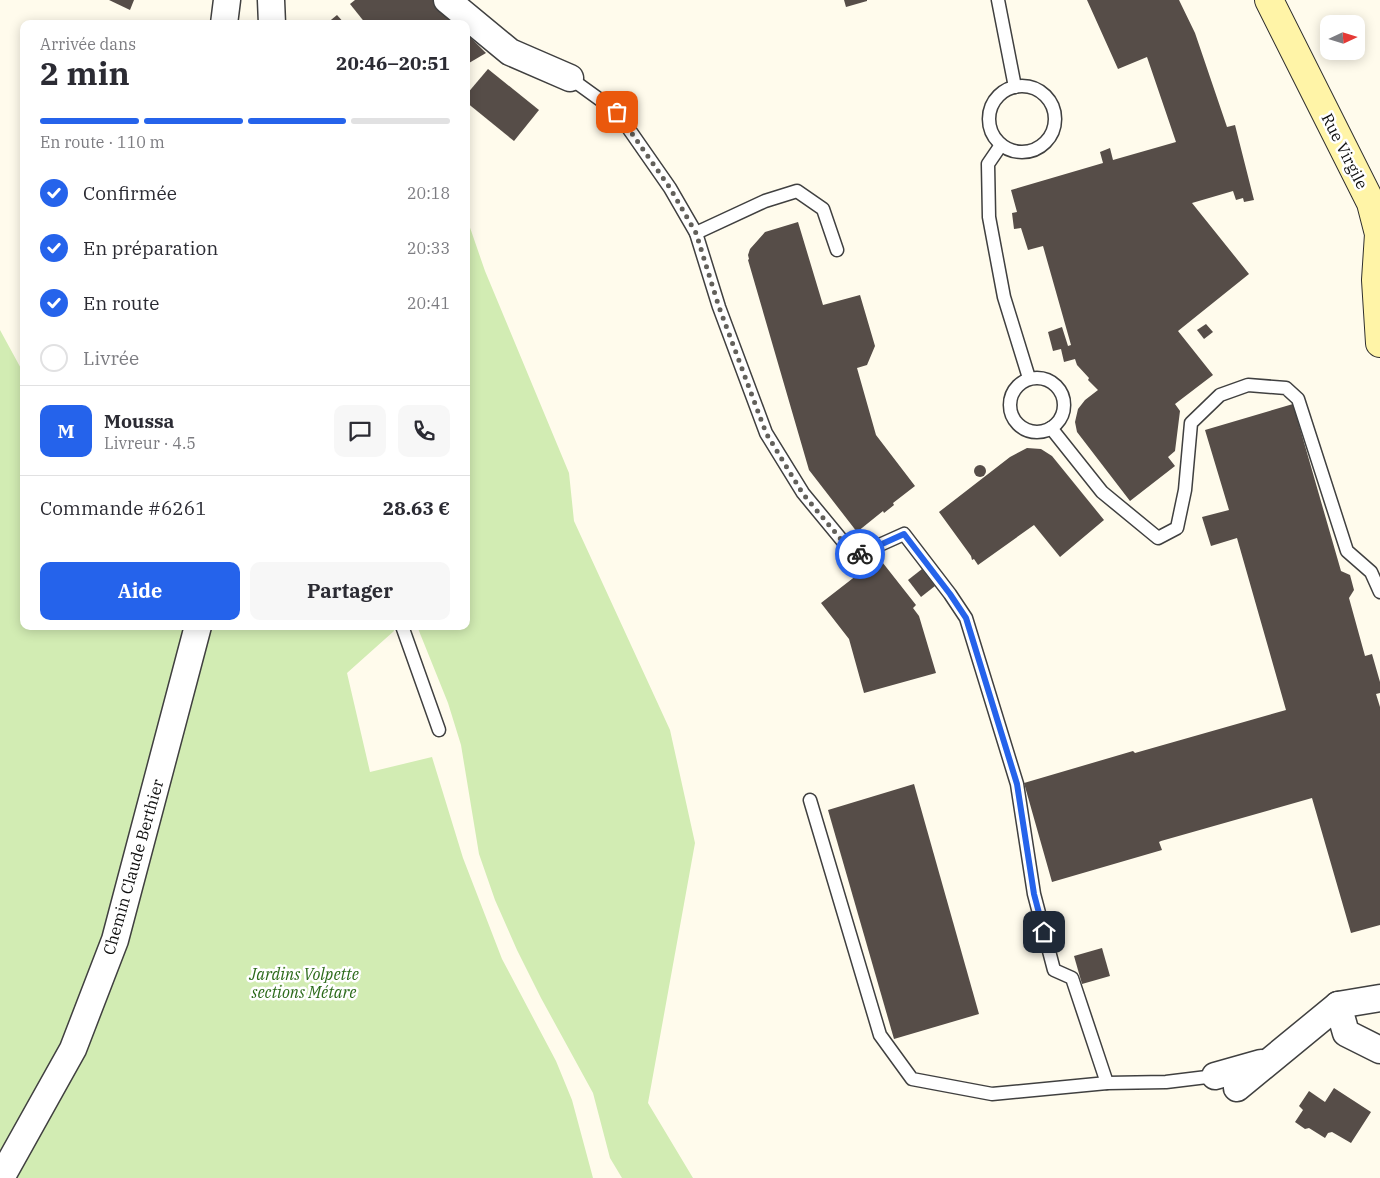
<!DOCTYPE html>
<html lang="fr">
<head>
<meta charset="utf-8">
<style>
	body { margin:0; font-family:"IBM Plex Serif",serif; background:#f7f7f7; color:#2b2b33; height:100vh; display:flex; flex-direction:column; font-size:19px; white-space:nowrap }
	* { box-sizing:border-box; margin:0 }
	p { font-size:16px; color:#7c7c81 }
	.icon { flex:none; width:28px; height:28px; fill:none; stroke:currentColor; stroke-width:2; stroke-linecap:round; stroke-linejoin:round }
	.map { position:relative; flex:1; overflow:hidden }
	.side { position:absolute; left:20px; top:20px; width:450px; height:610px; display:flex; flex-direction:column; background:#fff; border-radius:10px; box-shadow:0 2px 12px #0003 }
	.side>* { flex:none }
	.needle { width:32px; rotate:86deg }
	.controls { position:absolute; left:1320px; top:15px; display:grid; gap:10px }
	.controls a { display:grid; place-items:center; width:45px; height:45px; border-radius:10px; background:#fff; box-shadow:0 2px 12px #0003; font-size:25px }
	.pin { position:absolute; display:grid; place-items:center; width:42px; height:42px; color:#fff; margin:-21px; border-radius:10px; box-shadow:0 2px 8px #0006 }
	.courier { position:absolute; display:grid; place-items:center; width:50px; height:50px; margin:-25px; border:4px solid #2563eb; border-radius:50%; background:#fff; color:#222; box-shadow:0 1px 6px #0007 }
	.summary em { font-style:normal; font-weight:700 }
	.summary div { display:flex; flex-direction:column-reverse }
	.summary { display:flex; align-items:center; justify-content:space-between; height:85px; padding:0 20px }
	h1 { font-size:32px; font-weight:700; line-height:38px }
	.bar { display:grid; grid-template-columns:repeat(4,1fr); gap:8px 5px; align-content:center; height:60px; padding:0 20px }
	.bar i { height:6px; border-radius:4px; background:#e1e1e2 }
	.bar .on { background:#2563eb }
	.bar p { grid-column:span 4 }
	.line { display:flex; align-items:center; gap:12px; padding:0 20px; border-top:1px solid #e1e1e2 }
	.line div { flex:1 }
	.round { display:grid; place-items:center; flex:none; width:52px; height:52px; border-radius:10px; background:#f7f7f7 }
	ol { padding:0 20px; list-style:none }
	li { display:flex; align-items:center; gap:15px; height:55px }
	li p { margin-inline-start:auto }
	li .icon { padding:5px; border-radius:50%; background:#2563eb; color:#fff; stroke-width:4 }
	li:last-child { color:#7c7c81 }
	li i { width:28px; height:28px; border:2px solid #e1e1e2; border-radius:50% }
	.primary-button { display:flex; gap:10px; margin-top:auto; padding:10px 20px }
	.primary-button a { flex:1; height:58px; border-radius:10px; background:#2563eb; color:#fff; font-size:20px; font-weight:700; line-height:58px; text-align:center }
	.primary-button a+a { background:#f7f7f7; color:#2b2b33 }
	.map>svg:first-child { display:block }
</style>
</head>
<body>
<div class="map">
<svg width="1380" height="1178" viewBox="0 0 1380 1178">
	<rect width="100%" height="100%" fill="#fffbec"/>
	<g fill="#d2ecb3">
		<polygon points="466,216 485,271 569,473 574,521 670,730 695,843 648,1103 693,1178 622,1178 610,1158 593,1093 541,998 517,950 495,900 479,854 461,745 448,703 417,626 466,626"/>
		<polygon points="0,330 24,374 24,626 393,626 394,631 347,673 370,772 432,757 463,858 502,959 556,1061 572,1100 593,1178 0,1178"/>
	</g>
	<g fill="#564d48">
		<polygon points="109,0 134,0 130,10"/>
		<polygon points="355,0 435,0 458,24 366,24 350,4"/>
		<polygon points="844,0 867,0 867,1 846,7"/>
		<polygon points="1087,0 1179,0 1195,33 1227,127 1235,125 1254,200 1244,202 1243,198 1236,200 1233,191 1192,203 1249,274 1178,331 1213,375 1175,404 1180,411 1175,451 1168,457 1175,466 1130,501 1077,432 1075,422 1078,409 1085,400 1098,390 1088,380 1089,378 1077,365 1075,359 1064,362 1061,349 1053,351 1048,332 1062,327 1068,346 1071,345 1043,246 1028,250 1021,228 1014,229 1012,213 1017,212 1011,190 1103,163 1100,152 1110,148 1113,160 1176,142 1147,57 1118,69"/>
		<polygon points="337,15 345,24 326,24"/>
		<polygon points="466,33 486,53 469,63 466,60"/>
		<polygon points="488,69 539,110 514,141 466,102 466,95"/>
		<polygon points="798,222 823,305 860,295 875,346 867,365 857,368 876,435 915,486 893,503 894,505 884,513 883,511 857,532 809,470 748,260 749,259 748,255 750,249 765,232"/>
		<polygon points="1206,324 1213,332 1204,339 1197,330"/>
		<polygon points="1293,404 1341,571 1350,575 1354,590 1349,598 1365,656 1372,654 1380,682 1380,693 1376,694 1380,707 1380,925 1351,933 1312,798 1161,841 1159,842 1162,850 1052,882 1024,783 1133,751 1135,753 1286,710 1237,538 1211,546 1202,517 1229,510 1205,430"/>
		<polygon points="1027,448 1041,449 1052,456 1104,520 1060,557 1034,525 978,565 974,559 972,560 971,556 939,512 1010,457"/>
		<circle cx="980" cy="471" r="6"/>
		<polygon points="879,558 916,605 913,608 919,616 936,673 864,693 849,639 821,603"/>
		<polygon points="922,569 935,586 921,597 908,580"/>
		<polygon points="914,784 979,1014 894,1039 828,810"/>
		<polygon points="1102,948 1110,976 1082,984 1074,956"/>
		<polygon points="1334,1088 1371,1112 1351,1143 1332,1132 1328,1133 1325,1138 1309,1128 1305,1129 1295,1122 1303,1110 1299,1106 1309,1091 1325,1102"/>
	</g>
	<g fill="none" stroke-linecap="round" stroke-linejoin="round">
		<defs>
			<g id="lane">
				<polyline points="998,0 1015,87"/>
				<polyline points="570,78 617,112 670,188 696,233 719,307 766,433 803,493 855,556 904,534 950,594 966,618 1017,784 1034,894 1054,970 1072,978 1107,1083"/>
				<circle cx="1022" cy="119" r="33"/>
				<polyline points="1001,145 988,164 989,217 1004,297 1029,378"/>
				<polyline points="696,233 765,201 797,191 823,209 837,250"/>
				<circle cx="1037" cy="405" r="27"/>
				<polyline points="1051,428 1102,492 1158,538 1177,528 1185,490 1191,423 1220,395 1248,385 1286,388 1298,399 1347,551 1371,572 1380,592"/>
				<polyline points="402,626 439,730"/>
				<polyline points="810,800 880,1035 912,1079 992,1094 1107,1083 1166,1082 1215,1076"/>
			</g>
			<g id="street">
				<polyline points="271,0 272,24"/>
				<polyline points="447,0 510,52 570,78"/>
				<polyline points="224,24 227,0"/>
				<polyline points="1338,1005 1346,1033 1380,1050"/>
				<polyline points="1215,1076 1261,1063"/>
				<polyline points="1237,1088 1338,1005 1380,998"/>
				<polyline points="1,1178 73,1049 115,940 198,626"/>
			</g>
			<polyline id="secondary" points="1269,0 1371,203 1379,234 1376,280 1380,343"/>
		</defs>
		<use href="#lane" stroke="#404040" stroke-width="15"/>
		<use href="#street" stroke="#404040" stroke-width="29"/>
		<use href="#secondary" stroke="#2f2f2f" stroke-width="30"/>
		<use href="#lane" stroke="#fff" stroke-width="12"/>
		<use href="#street" stroke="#fff" stroke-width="26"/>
		<use href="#secondary" stroke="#fff4a7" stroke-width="28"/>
	</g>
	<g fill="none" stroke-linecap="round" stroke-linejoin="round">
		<polyline stroke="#62605b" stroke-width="5" stroke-dasharray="0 9" points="617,112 670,188 696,233 719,307 766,433 803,494 855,556 860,554"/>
		<polyline stroke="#2563eb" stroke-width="6" points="860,554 904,534 950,594 966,618 1017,784 1034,894 1044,932"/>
	</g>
	<g text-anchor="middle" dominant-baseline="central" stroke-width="5" stroke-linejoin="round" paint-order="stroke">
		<g font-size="16" fill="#0d0d0d" stroke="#fff">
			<text transform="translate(1345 151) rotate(63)">Rue Virgile</text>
			<text transform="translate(133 867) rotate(-74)">Chemin Claude Berthier</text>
		</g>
		<g font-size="16" font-style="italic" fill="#2a6919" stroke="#fff">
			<text x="304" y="974">Jardins Volpette<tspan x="304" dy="18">sections Métare</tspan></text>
		</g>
	</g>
</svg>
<div class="controls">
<a><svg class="needle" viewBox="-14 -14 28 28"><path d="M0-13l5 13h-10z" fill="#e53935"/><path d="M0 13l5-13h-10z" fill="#7c7c81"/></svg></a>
</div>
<div class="pin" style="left:617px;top:112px;background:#ea580c"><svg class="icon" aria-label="bag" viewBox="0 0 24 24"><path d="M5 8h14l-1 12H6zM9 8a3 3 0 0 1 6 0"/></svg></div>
<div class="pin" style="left:1044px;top:932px;background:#1f2937"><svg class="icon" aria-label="home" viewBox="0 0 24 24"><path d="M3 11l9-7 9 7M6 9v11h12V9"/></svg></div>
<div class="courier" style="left:860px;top:554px"><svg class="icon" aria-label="bike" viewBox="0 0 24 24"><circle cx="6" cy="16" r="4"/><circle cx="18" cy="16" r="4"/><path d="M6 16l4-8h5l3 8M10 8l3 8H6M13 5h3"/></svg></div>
<section class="side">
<div class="summary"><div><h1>2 min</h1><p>Arrivée dans</p></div><em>20:46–20:51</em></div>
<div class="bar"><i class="on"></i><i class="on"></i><i class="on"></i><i></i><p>En route · 110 m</p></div>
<ol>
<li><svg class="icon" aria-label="check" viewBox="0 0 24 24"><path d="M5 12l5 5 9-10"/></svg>Confirmée<p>20:18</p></li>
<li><svg class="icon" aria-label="check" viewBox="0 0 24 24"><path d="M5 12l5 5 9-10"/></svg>En préparation<p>20:33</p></li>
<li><svg class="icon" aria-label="check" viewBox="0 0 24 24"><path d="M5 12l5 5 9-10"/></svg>En route<p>20:41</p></li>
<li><i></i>Livrée</li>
</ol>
<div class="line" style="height:90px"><b class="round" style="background:#2563eb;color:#fff">M</b><div><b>Moussa</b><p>Livreur · 4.5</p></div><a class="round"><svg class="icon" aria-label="chat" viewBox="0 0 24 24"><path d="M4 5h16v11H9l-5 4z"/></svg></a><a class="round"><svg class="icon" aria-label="phone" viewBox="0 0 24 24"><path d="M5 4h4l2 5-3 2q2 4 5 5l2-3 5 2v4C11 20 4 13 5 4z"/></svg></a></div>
<div class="line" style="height:65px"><div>Commande #6261</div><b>28.63 €</b></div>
<div class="primary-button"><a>Aide</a><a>Partager</a></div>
</section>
</div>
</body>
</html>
